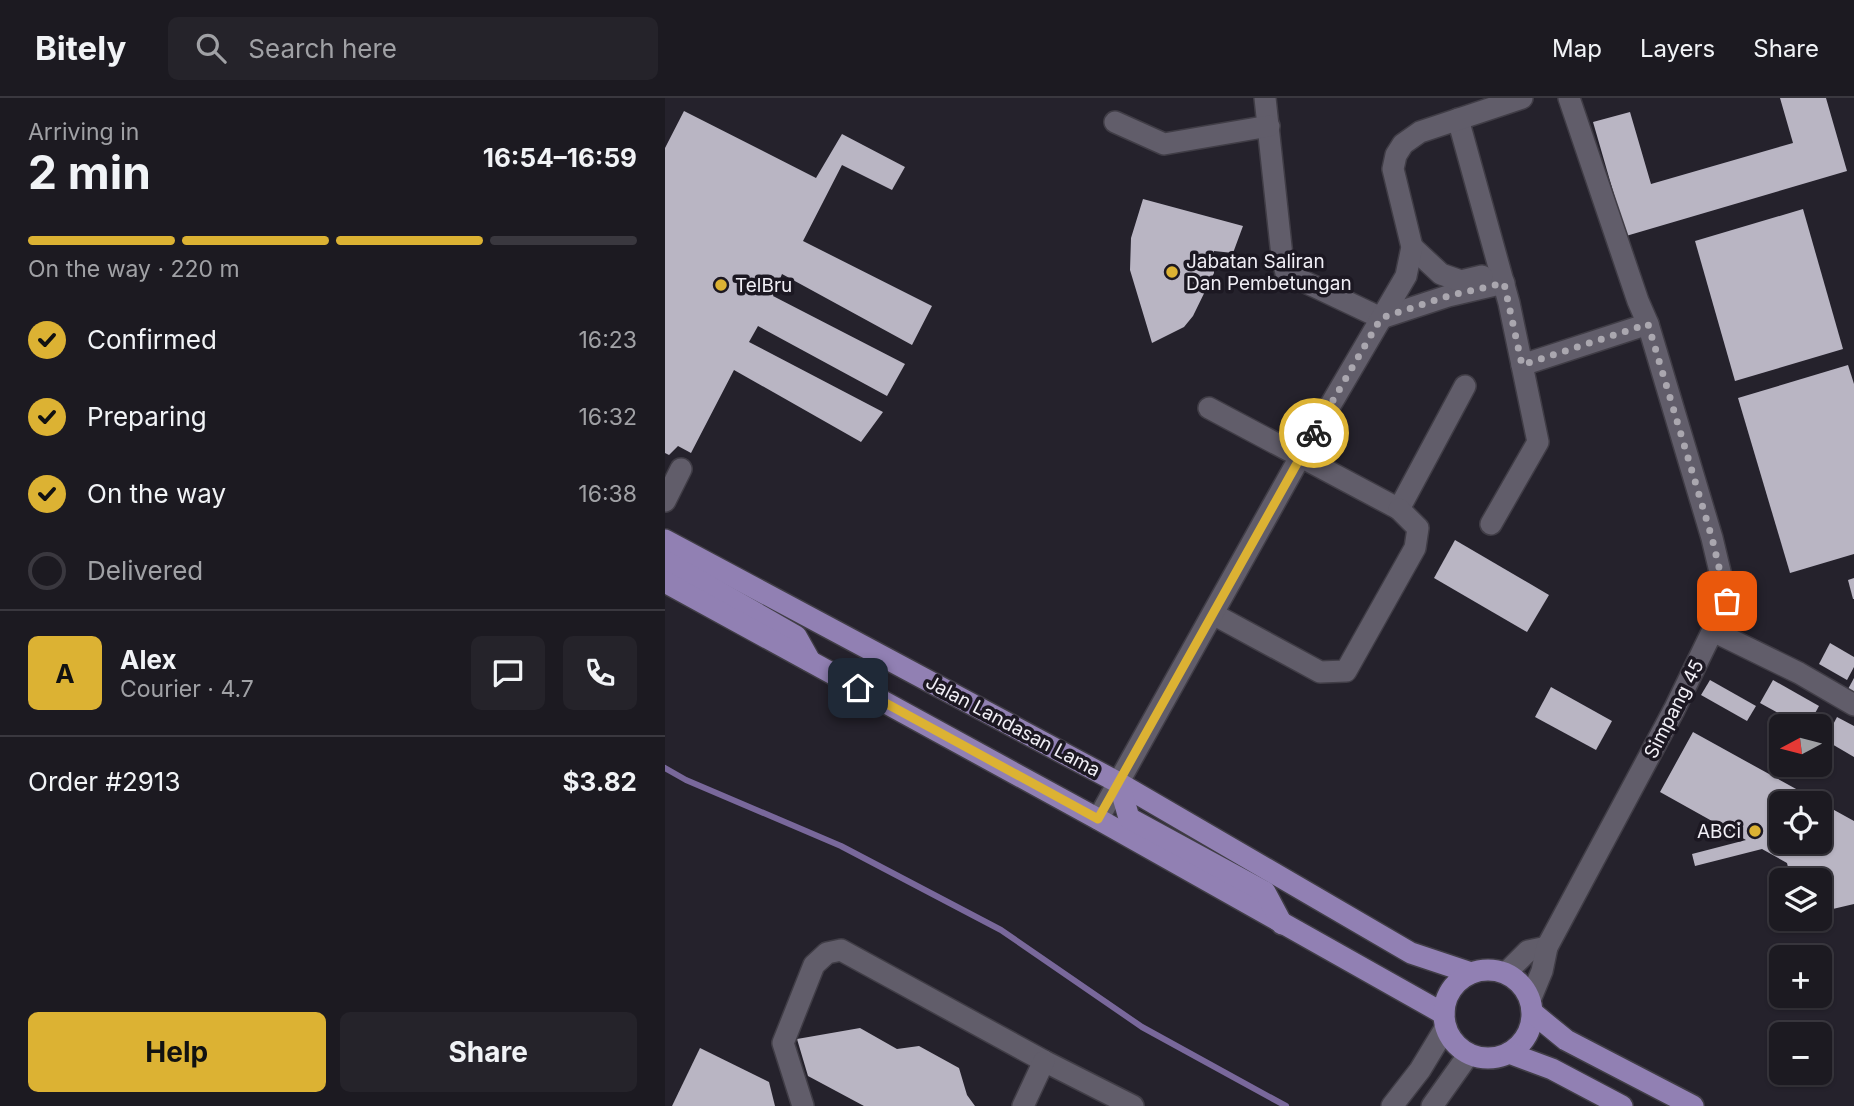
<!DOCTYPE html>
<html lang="en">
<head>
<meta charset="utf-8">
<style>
	body { margin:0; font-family:Inter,sans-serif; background:#25232a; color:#f1f3f6; height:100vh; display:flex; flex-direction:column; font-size:26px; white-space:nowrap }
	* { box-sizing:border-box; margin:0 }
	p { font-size:23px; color:#a0a1a5 }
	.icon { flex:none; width:38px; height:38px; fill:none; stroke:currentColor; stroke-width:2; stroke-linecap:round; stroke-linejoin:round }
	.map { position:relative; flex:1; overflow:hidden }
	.side { display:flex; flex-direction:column; background:#1c1a21; width:665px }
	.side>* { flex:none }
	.needle { width:46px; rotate:263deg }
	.buttons { position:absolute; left:1104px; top:616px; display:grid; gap:14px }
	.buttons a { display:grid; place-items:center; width:63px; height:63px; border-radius:10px; background:#1c1a21; box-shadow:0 2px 5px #0004,0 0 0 2px #3a383f; font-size:35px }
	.pin { position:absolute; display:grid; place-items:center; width:60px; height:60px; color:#fff; margin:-30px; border-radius:14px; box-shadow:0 4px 10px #0006 }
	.courier { position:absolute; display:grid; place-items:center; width:70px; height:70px; margin:-35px; border:5px solid #dcb233; border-radius:50%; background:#fff; color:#222; box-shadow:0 2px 9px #0007 }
	.head em { font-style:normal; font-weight:700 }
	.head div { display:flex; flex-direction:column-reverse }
	.head { display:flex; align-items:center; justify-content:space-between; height:119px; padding:0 28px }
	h1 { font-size:46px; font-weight:700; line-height:52px }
	.bar { display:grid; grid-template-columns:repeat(4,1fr); gap:10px 7px; align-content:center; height:84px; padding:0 28px }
	.bar i { height:9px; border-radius:5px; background:#3a383f }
	.bar .current { background:#dcb233 }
	.bar p { grid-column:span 4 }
	.line { display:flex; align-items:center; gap:18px; padding:0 28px; border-top:2px solid #3a383f }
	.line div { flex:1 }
	.round { display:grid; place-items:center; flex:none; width:74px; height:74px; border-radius:10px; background:#25232a }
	ol { padding:0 28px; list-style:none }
	li { display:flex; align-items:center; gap:21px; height:77px }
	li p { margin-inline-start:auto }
	li .icon { padding:7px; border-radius:50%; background:#dcb233; color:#111; stroke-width:4 }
	li:last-child { color:#a0a1a5 }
	li i { width:38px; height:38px; border:4px solid #3a383f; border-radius:50% }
	.primary-button { display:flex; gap:14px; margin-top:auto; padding:14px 28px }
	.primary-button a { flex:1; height:80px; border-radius:10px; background:#dcb233; color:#111; font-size:28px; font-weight:700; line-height:80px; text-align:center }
	.primary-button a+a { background:#25232a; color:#f1f3f6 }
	header { display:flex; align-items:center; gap:42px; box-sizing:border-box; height:98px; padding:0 35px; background:#1c1a21; border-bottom:2px solid #3a383f }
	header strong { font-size:33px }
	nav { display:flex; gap:38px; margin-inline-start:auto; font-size:24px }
	.search { width:490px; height:63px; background:#25232a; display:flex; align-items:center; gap:18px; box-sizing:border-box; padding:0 24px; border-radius:10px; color:#a0a1a5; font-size:26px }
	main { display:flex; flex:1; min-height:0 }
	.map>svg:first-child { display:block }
</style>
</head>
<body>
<header>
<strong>Bitely</strong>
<div class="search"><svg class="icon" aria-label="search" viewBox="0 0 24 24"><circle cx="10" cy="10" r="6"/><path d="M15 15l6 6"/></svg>Search here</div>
<nav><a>Map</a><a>Layers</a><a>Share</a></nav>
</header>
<main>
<section class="side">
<div class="head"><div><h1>2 min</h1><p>Arriving in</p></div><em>16:54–16:59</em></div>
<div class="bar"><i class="current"></i><i class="current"></i><i class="current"></i><i></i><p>On the way · 220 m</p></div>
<ol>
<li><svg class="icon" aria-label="check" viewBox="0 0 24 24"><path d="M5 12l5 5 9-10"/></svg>Confirmed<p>16:23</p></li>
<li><svg class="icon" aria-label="check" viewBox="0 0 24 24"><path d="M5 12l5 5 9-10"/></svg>Preparing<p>16:32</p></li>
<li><svg class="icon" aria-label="check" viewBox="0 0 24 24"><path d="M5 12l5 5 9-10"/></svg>On the way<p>16:38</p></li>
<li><i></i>Delivered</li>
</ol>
<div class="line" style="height:126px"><b class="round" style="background:#dcb233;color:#111">A</b><div><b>Alex</b><p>Courier · 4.7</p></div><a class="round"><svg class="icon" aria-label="chat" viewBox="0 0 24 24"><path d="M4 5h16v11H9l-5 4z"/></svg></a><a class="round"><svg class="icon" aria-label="phone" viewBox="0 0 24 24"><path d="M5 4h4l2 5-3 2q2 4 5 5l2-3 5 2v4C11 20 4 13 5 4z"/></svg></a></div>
<div class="line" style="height:91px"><div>Order #2913</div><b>$3.82</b></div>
<div class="primary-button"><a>Help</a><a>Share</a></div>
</section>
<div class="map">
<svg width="1189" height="1008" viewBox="0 0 1189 1008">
	<rect width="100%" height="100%" fill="#25222c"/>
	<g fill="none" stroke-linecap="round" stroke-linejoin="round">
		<polyline stroke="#79689b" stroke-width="6" points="0,670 21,682 176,748 336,832 477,929 621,1008"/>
	</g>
	<g fill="#b9b5c3" fill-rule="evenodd">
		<polygon points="1115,0 1161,0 1182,73 961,138 928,24 965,14 986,86 1128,45"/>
		<polygon points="19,13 151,80 177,36 240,69 227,92 177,67 138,143 267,208 247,247 117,176 108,198 240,266 222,298 93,228 84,244 218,314 196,344 69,272 26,355 13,348 4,357 0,355 0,50"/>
		<polygon points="478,101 578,128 568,155 549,153 549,175 528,218 519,229 487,245 465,172 466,140"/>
		<polygon points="1138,111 1178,251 1070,283 1030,143"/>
		<polygon points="1183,267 1189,286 1189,456 1125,475 1073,300"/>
		<polygon points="790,442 884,497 862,534 769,480"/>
		<polygon points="1189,480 1189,501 1188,501 1183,482"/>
		<polygon points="1165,545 1189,559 1189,569 1182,582 1154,566"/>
		<polygon points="1189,580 1189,597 1182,593"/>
		<polygon points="1045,582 1091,608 1082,623 1036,597"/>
		<polygon points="1108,582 1154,608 1143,628 1137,628 1095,605"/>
		<polygon points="886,589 947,623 931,652 870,619"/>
		<polygon points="1172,619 1189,628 1189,659 1160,642"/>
		<path d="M1028,634L1189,723V806L1155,814V782H1126L1122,765L1097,751L1030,768L1027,756L1081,742L995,694ZM1116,705H1155V744H1116Z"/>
		<polygon points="195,930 232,951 254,948 294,970 302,997 310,1008 199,1008 143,978 132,941"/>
		<polygon points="35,950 104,984 110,1008 7,1008"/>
	</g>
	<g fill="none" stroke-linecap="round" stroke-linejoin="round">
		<defs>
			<g id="minor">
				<polyline points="600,0 617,158 621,175 716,220 783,198 839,185"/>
				<polyline points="793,21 844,205 857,267 983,226"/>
				<polyline points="450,24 499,46 604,28"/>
				<polyline points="747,149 776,176 796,183 817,178"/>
				<polyline points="544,310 734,411 800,288"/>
				<polyline points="0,403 16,371"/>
				<polyline points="826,426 873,344 857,267"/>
				<polyline points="548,516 655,574 681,573 750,450 753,430 734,411"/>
				<polyline points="1048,533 1134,575 1189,607"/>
				<polyline points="433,721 635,359 741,178 747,149 728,71 731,57 738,46 755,34 857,0"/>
				<polyline points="841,875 863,853 882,849"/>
				<polyline points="865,902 877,873 882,849 1009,612 1062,503 1047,440 983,226 973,203 904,0"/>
				<polyline points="138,1008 118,945 149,867 162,855 176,852 379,963 468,1008"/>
				<polyline points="358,1008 379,963"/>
				<polyline points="727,1008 755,972 781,929"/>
				<polyline points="767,1008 804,956"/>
			</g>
			<g id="major">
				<polyline points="0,442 454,685 746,855 806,875"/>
				<polyline points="0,463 131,538 145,563"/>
				<polyline points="0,484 433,721 779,916"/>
				<polyline points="454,685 464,720 600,794 617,826"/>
				<circle cx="823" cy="916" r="44"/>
				<polyline points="868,915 901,942 1028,1008"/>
				<polyline points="844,955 887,971 957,1008"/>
			</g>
		</defs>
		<use href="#minor" stroke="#403d46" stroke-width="24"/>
		<use href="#major" stroke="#403d46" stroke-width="24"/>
		<use href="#minor" stroke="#615d6a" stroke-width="21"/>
		<use href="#major" stroke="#9180b3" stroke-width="21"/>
	</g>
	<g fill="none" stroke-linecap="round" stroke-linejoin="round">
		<polyline stroke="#aaa7af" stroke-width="7" stroke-dasharray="0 12.6" points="649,335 716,220 783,198 839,185 857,267 983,226 1047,440 1062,503"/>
		<polyline stroke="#dcb233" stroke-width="9" points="193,590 433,721 649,335"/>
	</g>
	<g fill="#dcb233" stroke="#1c1822" stroke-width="2.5">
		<circle cx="507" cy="174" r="7"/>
		<circle cx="56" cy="187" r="7"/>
		<circle cx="1090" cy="733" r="7"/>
	</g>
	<g text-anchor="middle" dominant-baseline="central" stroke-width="7" stroke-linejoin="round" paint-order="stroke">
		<g font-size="19" fill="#f1eff6" stroke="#1c1822" text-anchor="start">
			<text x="521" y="163">Jabatan Saliran<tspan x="521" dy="22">Dan Pembetungan</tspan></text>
			<text x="70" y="187">TelBru</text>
			<text x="1076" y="733" text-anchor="end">ABCi</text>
		</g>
		<g font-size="19" fill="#f1eff6" stroke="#1c1822">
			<text transform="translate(1009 611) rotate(-63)">Simpang 45</text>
			<text transform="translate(348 628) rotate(28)">Jalan Landasan Lama</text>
		</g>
	</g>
</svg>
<div class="buttons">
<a><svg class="needle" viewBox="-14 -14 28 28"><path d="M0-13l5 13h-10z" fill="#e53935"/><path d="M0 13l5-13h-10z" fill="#a0a1a5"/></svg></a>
<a><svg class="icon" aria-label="locate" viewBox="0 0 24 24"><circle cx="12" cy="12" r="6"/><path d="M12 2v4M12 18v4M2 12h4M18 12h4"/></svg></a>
<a><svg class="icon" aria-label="layers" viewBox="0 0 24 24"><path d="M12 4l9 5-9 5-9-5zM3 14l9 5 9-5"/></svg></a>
<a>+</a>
<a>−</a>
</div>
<div class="pin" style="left:1062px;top:503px;background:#ea580c"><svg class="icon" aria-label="bag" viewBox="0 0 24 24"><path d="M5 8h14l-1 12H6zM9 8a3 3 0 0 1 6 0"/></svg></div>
<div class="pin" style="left:193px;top:590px;background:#1f2937"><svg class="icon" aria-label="home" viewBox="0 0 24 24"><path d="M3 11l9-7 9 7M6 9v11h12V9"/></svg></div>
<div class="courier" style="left:649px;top:335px"><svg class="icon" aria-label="bike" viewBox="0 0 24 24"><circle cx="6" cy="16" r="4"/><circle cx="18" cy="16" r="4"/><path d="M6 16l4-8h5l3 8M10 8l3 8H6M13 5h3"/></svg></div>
</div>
</main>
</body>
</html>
